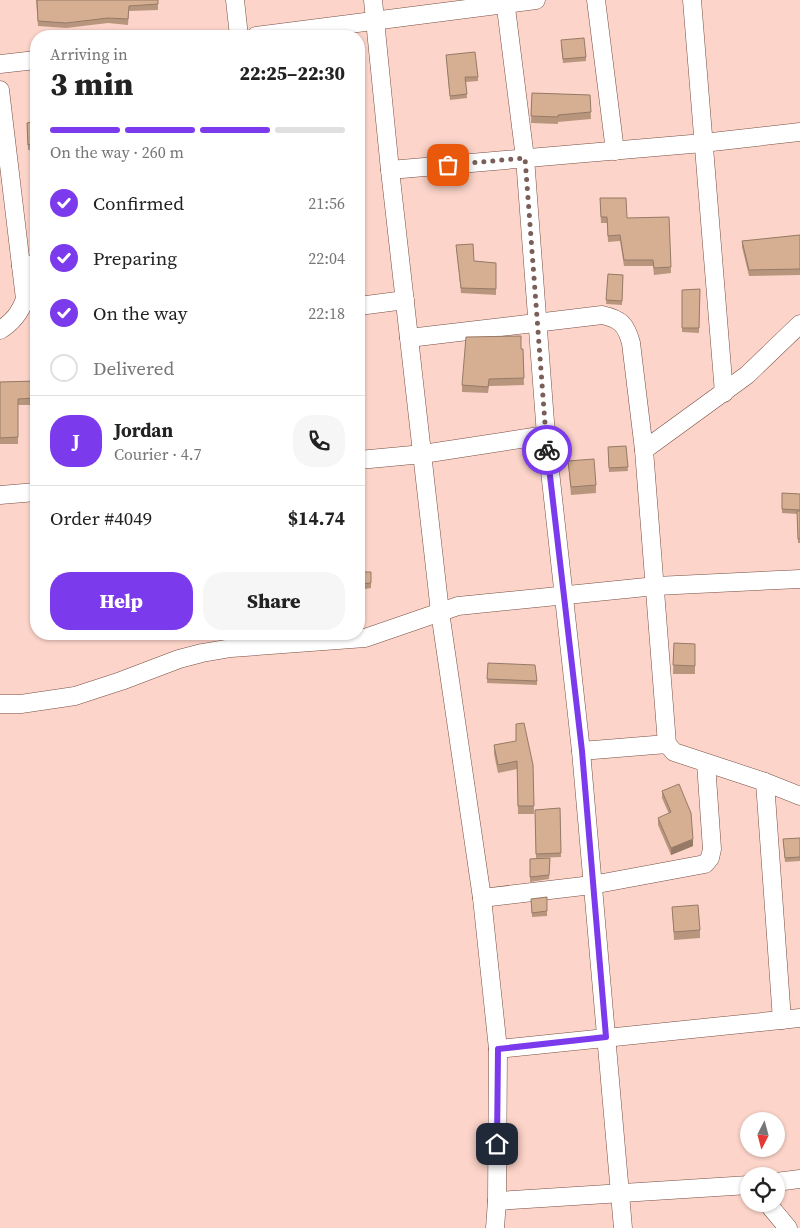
<!DOCTYPE html>
<html lang="en">
<head>
<meta charset="utf-8">
<style>
	body { margin:0; font-family:"Source Serif 4",serif; background:#f6f6f6; color:#222; height:100vh; display:flex; flex-direction:column; font-size:19px; white-space:nowrap }
	* { box-sizing:border-box; margin:0 }
	p { font-size:16px; color:#767676 }
	.icon { flex:none; width:28px; height:28px; fill:none; stroke:currentColor; stroke-width:2; stroke-linecap:round; stroke-linejoin:round }
	.map { position:relative; flex:1; overflow:hidden }
	.sheet { position:absolute; left:30px; top:30px; width:335px; height:610px; display:flex; flex-direction:column; background:#fff; border-radius:20px; box-shadow:0 1px 4px #0004 }
	.sheet>* { flex:none }
	.needle { width:32px; rotate:186deg }
	.fabs { position:absolute; left:740px; top:1112px; display:grid; gap:10px }
	.fabs a { display:grid; place-items:center; width:45px; height:45px; border-radius:50%; background:#fff; box-shadow:0 1px 4px #0004; font-size:25px }
	.pin { position:absolute; display:grid; place-items:center; width:42px; height:42px; color:#fff; margin:-21px; border-radius:10px; box-shadow:0 2px 8px #0006 }
	.courier { position:absolute; display:grid; place-items:center; width:50px; height:50px; margin:-25px; border:4px solid #7c3aed; border-radius:50%; background:#fff; color:#222; box-shadow:0 1px 6px #0007 }
	.head em { font-style:normal; font-weight:800 }
	.head div { display:flex; flex-direction:column-reverse }
	.head { display:flex; align-items:center; justify-content:space-between; height:85px; padding:0 20px }
	h1 { font-size:32px; font-weight:800; line-height:38px }
	.bar { display:grid; grid-template-columns:repeat(4,1fr); gap:8px 5px; align-content:center; height:60px; padding:0 20px }
	.bar i { height:6px; border-radius:4px; background:#e0e0e0 }
	.bar .current { background:#7c3aed }
	.bar p { grid-column:span 4 }
	.line { display:flex; align-items:center; gap:12px; padding:0 20px; border-top:1px solid #e0e0e0 }
	.line div { flex:1 }
	.round { display:grid; place-items:center; flex:none; width:52px; height:52px; border-radius:20px; background:#f6f6f6 }
	ol { padding:0 20px; list-style:none }
	li { display:flex; align-items:center; gap:15px; height:55px }
	li p { margin-inline-start:auto }
	li .icon { padding:5px; border-radius:50%; background:#7c3aed; color:#fff; stroke-width:4 }
	li:last-child { color:#767676 }
	li i { width:28px; height:28px; border:2px solid #e0e0e0; border-radius:50% }
	.primary-button { display:flex; gap:10px; margin-top:auto; padding:10px 20px }
	.primary-button a { flex:1; height:58px; border-radius:20px; background:#7c3aed; color:#fff; font-size:20px; font-weight:800; line-height:58px; text-align:center }
	.primary-button a+a { background:#f6f6f6; color:#222 }
	.map>svg:first-child { display:block }
</style>
</head>
<body>
<div class="map">
<svg width="800" height="1228" viewBox="0 0 800 1228">
	<rect width="100%" height="100%" fill="#fcd4c9"/>
	<g fill="none" stroke-linecap="round" stroke-linejoin="round">
		<defs>
			<g id="street">
				<polyline points="235,0 239,36"/>
				<polyline points="373,0 390,170 440,612 482,898 498,1049 497,1201 495,1228"/>
				<polyline points="505,0 525,158 546,435 581,751 623,1228"/>
				<polyline points="596,0 615,151"/>
				<polyline points="692,0 724,393"/>
				<polyline points="256,36 536,0"/>
				<polyline points="0,64 36,60"/>
				<path d="M0,90L25,299C20,313 13,322 0,330"/>
				<polyline points="390,170 703,143 800,132"/>
				<polyline points="21,266 36,264"/>
				<polyline points="359,306 405,300"/>
				<path d="M409,338L602,315C620,319 626,324 631,343L644,450L667,744L674,752L765,782L800,796"/>
				<polyline points="644,450 747,375 800,324"/>
				<polyline points="359,460 423,454 546,435"/>
				<polyline points="0,495 36,492"/>
				<polyline points="0,704 21,704 75,696 121,681 179,659 202,653 231,648 365,638 458,606 656,586 800,579"/>
				<polyline points="581,751 667,744"/>
				<polyline points="765,782 782,1020"/>
				<polyline points="482,898 592,885 705,864 710,858 712,849 706,763"/>
				<polyline points="498,1049 800,1018"/>
				<polyline points="776,1182 800,1179"/>
				<polyline points="497,1201 749,1185"/>
				<polyline points="768,1204 788,1228"/>
			</g>
		</defs>
		<use href="#street" stroke="#774e42" stroke-width="19"/>
		<use href="#street" stroke="#fff" stroke-width="18"/>
	</g>
	<g fill="#b8967e">
		<polygon points="36,0 158,0 158,10 129,11 128,25 108,23 66,28 38,26"/>
		<polygon points="561,45 586,57 586,61 563,63"/>
		<polygon points="446,55 478,77 478,81 466,82 467,98 450,100"/>
		<polygon points="532,93 590,95 591,119 558,122 558,124 531,123"/>
		<polygon points="36,121 36,149 28,150 27,123"/>
		<polygon points="600,198 627,218 669,217 671,273 654,275 653,266 624,266 620,241 608,242 607,223 601,223"/>
		<polygon points="800,235 800,275 749,276 742,247 742,241"/>
		<polygon points="456,245 474,261 496,263 496,295 461,293"/>
		<polygon points="608,274 623,275 622,305 606,304"/>
		<polygon points="700,289 699,333 682,332 682,290"/>
		<polygon points="521,349 523,349 524,385 489,386 488,393 462,392 462,385"/>
		<polygon points="36,381 36,405 18,405 18,444 0,444 0,382"/>
		<polygon points="626,446 628,471 609,472 608,447"/>
		<polygon points="568,461 596,485 596,493 571,495"/>
		<polygon points="782,493 800,494 800,543 798,543 797,514 782,513"/>
		<polygon points="359,572 371,572 371,588 359,590"/>
		<polygon points="674,643 695,644 695,674 673,674"/>
		<polygon points="488,663 537,681 537,685 487,683"/>
		<polygon points="494,745 533,765 534,814 518,814 517,769 498,773 494,754"/>
		<polygon points="662,791 693,846 671,855 658,825 658,818 669,814 662,798"/>
		<polygon points="560,808 561,857 536,858 535,810"/>
		<polygon points="800,838 800,861 785,862 783,839"/>
		<polygon points="550,858 549,879 530,882 530,859"/>
		<polygon points="547,897 547,916 532,917 531,899"/>
		<polygon points="672,907 700,930 700,938 674,940"/>
	</g>
	<polygon fill="#967a67" points="693,839 693,846 671,855 671,848"/>
	<g fill="#d6af93" stroke="#967a67">
		<polygon points="37,0 158,0 158,4 129,6 128,19 108,18 66,23 38,21"/>
		<polygon points="584,38 586,57 563,59 561,40"/>
		<polygon points="475,52 478,77 465,77 467,94 450,96 446,55"/>
		<polygon points="532,93 590,95 591,112 558,115 558,117 531,116"/>
		<polygon points="36,121 36,143 28,145 27,123"/>
		<polygon points="600,198 626,198 627,218 669,217 671,267 654,268 653,260 624,260 620,235 608,236 607,217 601,217"/>
		<polygon points="800,235 800,269 749,270 742,241"/>
		<polygon points="473,244 474,261 496,263 496,289 461,288 456,245"/>
		<polygon points="608,274 623,275 622,301 606,300"/>
		<polygon points="700,289 699,328 682,328 682,290"/>
		<polygon points="521,336 521,349 523,349 524,378 489,379 488,387 462,385 466,337"/>
		<polygon points="36,381 36,398 18,399 18,437 0,438 0,382"/>
		<polygon points="626,446 628,467 609,468 608,447"/>
		<polygon points="594,459 596,485 571,487 568,461"/>
		<polygon points="782,493 800,494 800,510 782,509"/>
		<polygon points="797,511 800,511 800,539 798,539"/>
		<polygon points="359,572 371,572 371,583 359,584"/>
		<rect x="35" y="578" width="1" height="24"/>
		<polygon points="674,643 695,644 695,666 673,665"/>
		<polygon points="488,663 535,665 537,681 487,679"/>
		<polygon points="524,723 533,765 534,806 518,806 517,761 498,765 494,745 516,741 516,724"/>
		<polygon points="679,784 691,813 693,839 671,848 658,818 671,812 662,791"/>
		<polygon points="560,808 561,853 536,854 535,810"/>
		<polygon points="800,838 800,857 785,858 783,839"/>
		<polygon points="550,858 549,875 530,877 530,859"/>
		<polygon points="547,897 547,911 532,913 531,899"/>
		<polygon points="698,905 700,930 674,932 672,907"/>
	</g>
	<g fill="none" stroke-linecap="round" stroke-linejoin="round">
		<polyline stroke="#795f58" stroke-width="5" stroke-dasharray="0 9" points="448,165 525,158 547,450"/>
		<polyline stroke="#7c3aed" stroke-width="6" points="497,1144 498,1049 606,1037 582,751 547,450"/>
	</g>
</svg>
<div class="fabs">
<a><svg class="needle" viewBox="-14 -14 28 28"><path d="M0-13l5 13h-10z" fill="#e53935"/><path d="M0 13l5-13h-10z" fill="#767676"/></svg></a>
<a><svg class="icon" aria-label="locate" viewBox="0 0 24 24"><circle cx="12" cy="12" r="6"/><path d="M12 2v4M12 18v4M2 12h4M18 12h4"/></svg></a>
</div>
<div class="pin" style="left:448px;top:165px;background:#ea580c"><svg class="icon" aria-label="bag" viewBox="0 0 24 24"><path d="M5 8h14l-1 12H6zM9 8a3 3 0 0 1 6 0"/></svg></div>
<div class="pin" style="left:497px;top:1144px;background:#1f2937"><svg class="icon" aria-label="home" viewBox="0 0 24 24"><path d="M3 11l9-7 9 7M6 9v11h12V9"/></svg></div>
<div class="courier" style="left:547px;top:450px"><svg class="icon" aria-label="bike" viewBox="0 0 24 24"><circle cx="6" cy="16" r="4"/><circle cx="18" cy="16" r="4"/><path d="M6 16l4-8h5l3 8M10 8l3 8H6M13 5h3"/></svg></div>
<section class="sheet">
<div class="head"><div><h1>3 min</h1><p>Arriving in</p></div><em>22:25–22:30</em></div>
<div class="bar"><i class="current"></i><i class="current"></i><i class="current"></i><i></i><p>On the way · 260 m</p></div>
<ol>
<li><svg class="icon" aria-label="check" viewBox="0 0 24 24"><path d="M5 12l5 5 9-10"/></svg>Confirmed<p>21:56</p></li>
<li><svg class="icon" aria-label="check" viewBox="0 0 24 24"><path d="M5 12l5 5 9-10"/></svg>Preparing<p>22:04</p></li>
<li><svg class="icon" aria-label="check" viewBox="0 0 24 24"><path d="M5 12l5 5 9-10"/></svg>On the way<p>22:18</p></li>
<li><i></i>Delivered</li>
</ol>
<div class="line" style="height:90px"><b class="round" style="background:#7c3aed;color:#fff">J</b><div><b>Jordan</b><p>Courier · 4.7</p></div><a class="round"><svg class="icon" aria-label="phone" viewBox="0 0 24 24"><path d="M5 4h4l2 5-3 2q2 4 5 5l2-3 5 2v4C11 20 4 13 5 4z"/></svg></a></div>
<div class="line" style="height:65px"><div>Order #4049</div><b>$14.74</b></div>
<div class="primary-button"><a>Help</a><a>Share</a></div>
</section>
</div>
</body>
</html>
